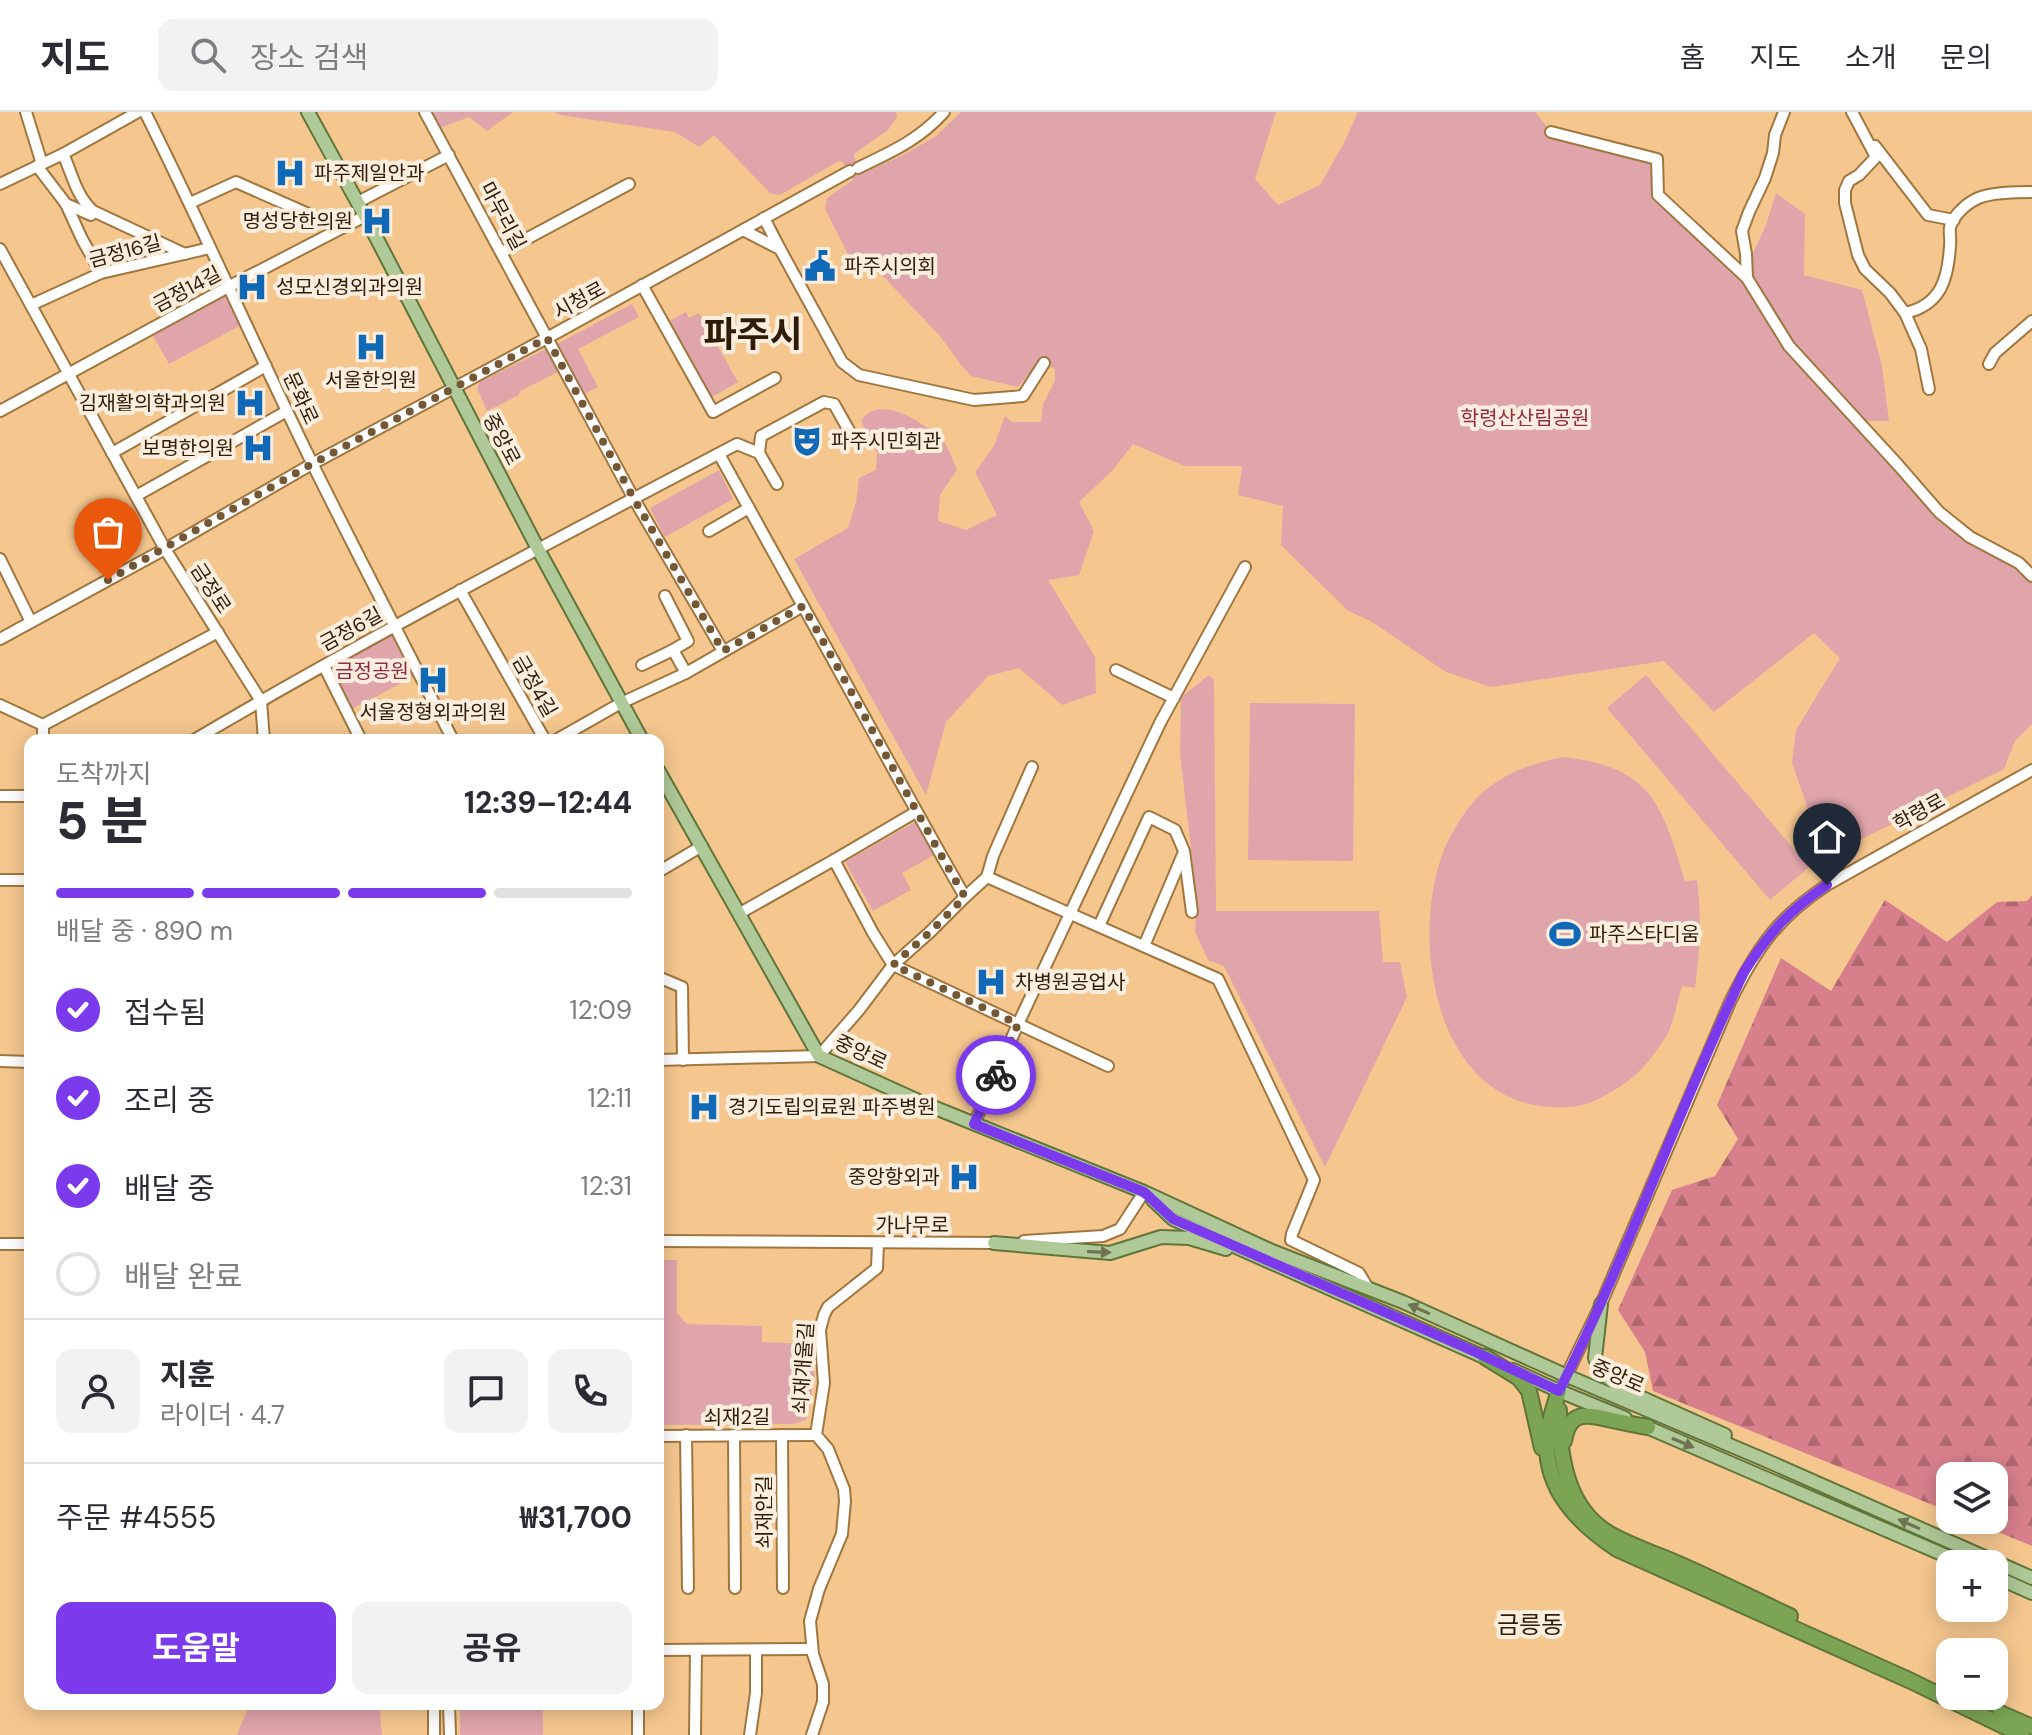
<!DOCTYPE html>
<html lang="ko">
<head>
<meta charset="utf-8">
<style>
	body { margin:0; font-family:"DM Sans","Noto Sans KR",sans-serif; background:#f2f2f3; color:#2b2b33; height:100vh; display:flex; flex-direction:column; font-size:30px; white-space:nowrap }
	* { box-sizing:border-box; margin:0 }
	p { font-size:26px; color:#7c7c81 }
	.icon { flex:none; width:44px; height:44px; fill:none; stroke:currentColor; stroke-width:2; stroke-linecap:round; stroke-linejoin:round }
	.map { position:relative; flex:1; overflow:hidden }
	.details { position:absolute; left:24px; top:622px; width:640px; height:976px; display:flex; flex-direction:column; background:#fff; border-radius:16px; box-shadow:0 4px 20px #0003 }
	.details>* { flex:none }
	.fabs { position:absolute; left:1936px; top:1350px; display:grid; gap:16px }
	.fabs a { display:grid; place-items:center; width:72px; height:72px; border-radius:16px; background:#fff; box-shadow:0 4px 20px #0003; font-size:40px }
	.pin { position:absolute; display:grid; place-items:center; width:68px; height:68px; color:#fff; margin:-82px -34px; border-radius:50% 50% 50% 0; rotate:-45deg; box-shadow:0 0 8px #0007 }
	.pin .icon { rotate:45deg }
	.courier { position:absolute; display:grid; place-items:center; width:80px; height:80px; margin:-40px; border:6px solid #7c3aed; border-radius:50%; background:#fff; color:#222; box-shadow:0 2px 10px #0007 }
	.overview em { font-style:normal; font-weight:700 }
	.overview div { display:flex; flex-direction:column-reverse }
	.overview { display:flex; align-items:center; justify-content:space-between; height:136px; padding:0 32px }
	h1 { font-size:52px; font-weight:700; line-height:60px }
	.bar { display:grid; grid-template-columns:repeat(4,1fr); gap:12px 8px; align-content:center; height:96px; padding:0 32px }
	.bar i { height:10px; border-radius:6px; background:#e1e1e2 }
	.bar .selected { background:#7c3aed }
	.bar p { grid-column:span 4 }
	.line { display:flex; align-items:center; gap:20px; padding:0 32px; border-top:2px solid #e1e1e2 }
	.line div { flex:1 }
	.round { display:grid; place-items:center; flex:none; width:84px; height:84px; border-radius:16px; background:#f2f2f3 }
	ol { padding:0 32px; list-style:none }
	li { display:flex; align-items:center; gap:24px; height:88px }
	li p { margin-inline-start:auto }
	li .icon { padding:8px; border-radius:50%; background:#7c3aed; color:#fff; stroke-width:4 }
	li:last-child { color:#7c7c81 }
	li i { width:44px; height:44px; border:4px solid #e1e1e2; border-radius:50% }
	.primary-button { display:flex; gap:16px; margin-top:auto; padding:16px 32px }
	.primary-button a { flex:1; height:92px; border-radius:16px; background:#7c3aed; color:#fff; font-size:32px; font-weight:700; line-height:92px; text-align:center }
	.primary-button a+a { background:#f2f2f3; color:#2b2b33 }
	header { display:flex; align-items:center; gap:48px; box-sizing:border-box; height:112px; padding:0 40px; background:#fff; border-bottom:2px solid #e1e1e2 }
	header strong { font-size:38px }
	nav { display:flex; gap:44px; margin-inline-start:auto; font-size:28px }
	.search { width:560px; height:72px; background:#f2f2f3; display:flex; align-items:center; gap:20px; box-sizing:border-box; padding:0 28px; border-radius:16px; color:#7c7c81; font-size:30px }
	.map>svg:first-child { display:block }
</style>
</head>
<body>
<header>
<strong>지도</strong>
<div class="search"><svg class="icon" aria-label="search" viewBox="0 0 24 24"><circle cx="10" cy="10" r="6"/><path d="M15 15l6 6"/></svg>장소 검색</div>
<nav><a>홈</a><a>지도</a><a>소개</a><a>문의</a></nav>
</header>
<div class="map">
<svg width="2032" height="1623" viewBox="0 0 2032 1623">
	<defs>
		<pattern id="forest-firs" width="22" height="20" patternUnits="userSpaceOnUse" patternTransform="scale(2)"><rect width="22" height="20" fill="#d7808c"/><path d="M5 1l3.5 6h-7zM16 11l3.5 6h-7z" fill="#af6870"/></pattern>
	</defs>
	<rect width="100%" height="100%" fill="#f5c78f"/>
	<g fill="#dfa5ab">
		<polygon points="432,0 513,0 487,19 469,5 440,16"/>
		<path d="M554,0H896L897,5L888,18L855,41L854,45L862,62L905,42L936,24L961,0H1276L1255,67L1278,93L1320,73L1344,31L1358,0H1535L1551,20L1657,47L1658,83L1745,159L1766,113L1776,81L1805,102L1804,163L1862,178L1882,254L1889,309H1866L1876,327L1950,413L2019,451L2032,466V612L2015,629L2004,657L1855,730L1812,708L1792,651L1796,618L1840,546L1814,521L1714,600L1664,549L1491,575L1446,560L1372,510L1347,498L1281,433L1283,394L1238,383L1242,354H1185L1133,332L1113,358L1079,390L1094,419L1079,463L1048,468L1095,545L1096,581L1062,593L1019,556L988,564L946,610L926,683L794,447L848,416L856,390L859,366L876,358L877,341L861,309C878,280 926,311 943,329C950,337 953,349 957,358L940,383L938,409L966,418L997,403L975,360L994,334L1005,304L1012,310H1041L1043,292L1055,269V257L1040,249L1018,275L971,264L961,253L940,224L879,160L859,158L848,142L825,97L827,86L853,68L843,50L839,49L780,83L770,81L714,23L699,35L675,20L560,3Z"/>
		<polygon points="225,179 243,212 169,252 151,220"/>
		<polygon points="632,192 639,205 578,237 598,275 584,282 557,232"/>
		<polygon points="686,200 689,206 699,201 738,270 712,285 706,282 666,211"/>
		<polygon points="548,236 560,259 520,279 519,283 487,299 477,276 480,270"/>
		<polygon points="719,358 733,387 665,425 650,396"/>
		<polygon points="394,519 417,563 350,598 327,555"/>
		<polygon points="1209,563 1214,568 1216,799 1379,799 1383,850 1400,850 1407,885 1325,1055 1224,854 1208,848 1195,820 1197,788 1180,642 1181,585"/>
		<polygon points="1646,563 1809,755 1770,788 1607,596"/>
		<polygon points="1250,591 1355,592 1353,749 1248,748"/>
		<path d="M1563,645C1652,655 1662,692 1685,769L1697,768C1702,808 1700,837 1695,876L1682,874C1677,889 1675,906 1668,921C1666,926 1661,931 1658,936C1640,963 1623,975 1594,989C1576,997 1558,996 1540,994C1433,979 1412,827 1442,743C1449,724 1463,701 1477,686C1500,662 1531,651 1563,645Z"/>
		<polygon points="915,710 934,743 902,761 911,778 873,799 845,750"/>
		<polygon points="658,1148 677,1148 677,1201 687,1212 762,1214 762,1230 809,1232 815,1265 806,1308 793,1312 658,1313"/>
		<polygon points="250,1592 379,1592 382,1623 237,1623"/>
		<rect x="460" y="1592" width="83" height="31"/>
	</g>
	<polygon fill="url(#forest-firs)" points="2032,783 2032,1434 1969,1408 1994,1408 1994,1364 1950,1364 1950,1400 1653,1279 1645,1240 1618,1198 1672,1078 1715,1064 1738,1027 1717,993 1781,846 1831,879 1885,788 1947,830 1997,790 2027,789"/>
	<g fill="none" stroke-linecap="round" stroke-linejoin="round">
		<defs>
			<g id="minor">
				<polyline points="26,0 42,52"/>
				<path d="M145,0C203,116 255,235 312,351C358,444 406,536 453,628"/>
				<polyline points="425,0 634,387 723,539"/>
				<path d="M1852,0L1876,45L1859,63L1849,69L1845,78V91L1858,143L1865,157L1890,181L1905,201C1941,193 1948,167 1950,134C1951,128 1949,121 1950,115C1954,102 1969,89 1981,85C1996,80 2016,80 2032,80"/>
				<polyline points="1551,20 1657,47 1658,83 1747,166 1789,234 1899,354 1939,400 1970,425 2019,451 2032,464"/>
				<polyline points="1875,34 1928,103 1954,108"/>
				<path d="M63,42C72,61 76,84 93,99L185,142"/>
				<polyline points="37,54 66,92 91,103"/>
				<path d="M858,56C891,40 919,28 944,0"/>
				<polyline points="0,72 63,42 138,0"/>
				<polyline points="358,90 449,43"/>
				<polyline points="190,91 236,70 340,116"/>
				<polyline points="66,92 82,127 101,161"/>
				<polyline points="743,118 780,137 764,106"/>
				<polyline points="0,137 165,437 261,589 264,628"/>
				<polyline points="780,137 842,250 859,263 974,288 1023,284 1044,251"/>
				<polyline points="502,140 629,72"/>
				<polyline points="1747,166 1746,142 1742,119 1749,100 1765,66 1773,41 1775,23 1784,0"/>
				<polyline points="642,173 713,300 775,266"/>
				<polyline points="31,193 101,161 210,136"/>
				<polyline points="1905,201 1921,237 1929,277"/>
				<polyline points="1989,252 1995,241 2032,209"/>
				<polyline points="0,299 228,175 365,104"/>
				<polyline points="112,341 266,254"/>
				<polyline points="759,341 761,324 824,290 834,292 851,322"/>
				<polyline points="719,342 803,494"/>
				<polyline points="136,384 287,299"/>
				<polyline points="709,419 749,396"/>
				<polyline points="0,447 31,510"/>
				<polyline points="460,478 545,628"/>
				<polyline points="665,484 688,529 673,538"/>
				<polyline points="0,527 165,437 312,352 547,226 850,59"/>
				<polyline points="642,553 673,538 686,561"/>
				<polyline points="324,554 361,628"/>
				<polyline points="1116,558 1174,586"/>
				<polyline points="0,593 43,613 43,628"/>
				<polyline points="43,613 218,520"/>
				<path d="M194,628C372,523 555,428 737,332L759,341L777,372"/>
				<path d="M556,628L621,591L686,561L803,494C857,590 909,688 965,785"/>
				<polyline points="0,684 30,684"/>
				<polyline points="834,748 916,700"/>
				<polyline points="658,760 702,734"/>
				<polyline points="987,765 1218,867 1314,1068 1292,1122 1291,1128 1359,1161 1368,1176"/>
				<polyline points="0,768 30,768"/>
				<polyline points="740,801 834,748 873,821 893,853 1018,912 1160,611 1245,455"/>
				<polyline points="1099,814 1149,705 1175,718 1184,739 1192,800"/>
				<polyline points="1144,834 1184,740"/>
				<polyline points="658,865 682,875 683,948"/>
				<polyline points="658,948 819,944 859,898 893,853 930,820 965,785 987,765 993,744 1032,655"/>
				<polyline points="0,949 30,950"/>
				<polyline points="974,1012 1018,912 1108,954"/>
				<polyline points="658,1129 1000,1131"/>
				<polyline points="1024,1129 1103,1124 1120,1117 1144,1080"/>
				<polyline points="0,1132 30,1132"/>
				<path d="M1559,1279L1601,1192L1730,890C1756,837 1777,806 1827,773L2032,658"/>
				<polyline points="686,1323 688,1476"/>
				<polyline points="734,1323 735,1476"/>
				<polyline points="782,1323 783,1476"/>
				<polyline points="658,1324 816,1323"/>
				<polyline points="658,1538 812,1537"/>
				<polyline points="449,1592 450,1623"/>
				<polyline points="434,1623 434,1592"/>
				<polyline points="638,1623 638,1592"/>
				<polyline points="695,1623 696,1538"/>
				<polyline points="750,1623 756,1581 756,1538"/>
				<polyline points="812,1623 823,1590 823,1572 813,1542 810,1509 819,1477 842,1422 845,1389 844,1377 828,1337 816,1323 824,1271 820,1218 824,1203 828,1195 877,1156 878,1131"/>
			</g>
			<g id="major">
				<polyline points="308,0 365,104 538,437 642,628"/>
				<polyline points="658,658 819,944 923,991 1144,1080 1272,1139 1403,1190 1567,1264 1765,1348 2032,1466"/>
				<polyline points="1153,1088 1173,1107 1493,1249"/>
				<polyline points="994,1131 1110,1141 1161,1125 1189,1126 1226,1137"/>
				<polyline points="1601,1192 1595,1246 1600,1259 1620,1276 1725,1323"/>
				<polyline points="1513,1258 1559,1279 1625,1306"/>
				<polyline points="1642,1313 1965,1452"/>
				<polyline points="1994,1464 2032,1481"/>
			</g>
			<g id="highway">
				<polyline points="1485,1245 1519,1266 1529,1279 1542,1336"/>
				<path d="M1559,1279C1554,1295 1548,1311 1547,1328C1545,1378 1578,1411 1617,1437L1911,1569L2022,1623"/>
				<path d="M1559,1298C1559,1343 1566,1397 1610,1422C1630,1433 1652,1441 1672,1449C1712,1466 1751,1486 1790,1504"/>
				<path d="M1564,1329C1569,1300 1584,1301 1608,1307C1621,1310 1635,1313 1648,1315"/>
				<polyline points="2000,1601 2032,1615"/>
			</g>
		</defs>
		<use href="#minor" stroke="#a0763f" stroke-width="14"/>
		<use href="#major" stroke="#607539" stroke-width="16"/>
		<use href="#highway" stroke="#607539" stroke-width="18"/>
		<use href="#minor" stroke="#fff" stroke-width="10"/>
		<use href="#major" stroke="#b0c998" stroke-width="12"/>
		<use href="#highway" stroke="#7ba554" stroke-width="14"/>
	</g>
	<defs><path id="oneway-solid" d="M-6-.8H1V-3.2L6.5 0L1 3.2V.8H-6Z" transform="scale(2)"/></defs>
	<g fill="#6f734f">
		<use href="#oneway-solid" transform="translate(1099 1140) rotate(2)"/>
		<use href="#oneway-solid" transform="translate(1419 1197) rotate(-156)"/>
		<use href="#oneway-solid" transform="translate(1683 1331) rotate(23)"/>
		<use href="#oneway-solid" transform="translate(1909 1412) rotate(-156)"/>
	</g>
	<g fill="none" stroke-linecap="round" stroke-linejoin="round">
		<path stroke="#745836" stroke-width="8" stroke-dasharray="0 14.4" d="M108,468L312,352L547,226L634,387L723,539L803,494C858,590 909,688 965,785L930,820L893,853L1018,912L996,963"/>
		<path stroke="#7c3aed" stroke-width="10" d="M996,963L974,1012L1144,1080L1173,1107L1471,1238L1559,1279C1628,1143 1678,998 1744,860C1769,821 1788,799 1827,773"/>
	</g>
	<defs>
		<symbol id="hospital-bare" viewBox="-9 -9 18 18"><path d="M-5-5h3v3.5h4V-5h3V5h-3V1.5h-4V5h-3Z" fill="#1069b7" stroke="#fceede" stroke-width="2.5" paint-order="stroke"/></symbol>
		<symbol id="civic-bare" viewBox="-9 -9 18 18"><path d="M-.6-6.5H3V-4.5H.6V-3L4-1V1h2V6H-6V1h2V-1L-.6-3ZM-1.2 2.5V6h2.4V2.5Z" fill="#1069b7" stroke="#fceede" stroke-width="2.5" paint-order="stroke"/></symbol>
		<symbol id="theatre-bare" viewBox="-9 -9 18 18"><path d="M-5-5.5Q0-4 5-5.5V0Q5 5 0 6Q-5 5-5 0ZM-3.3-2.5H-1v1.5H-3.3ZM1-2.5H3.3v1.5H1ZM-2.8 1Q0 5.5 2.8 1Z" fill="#1069b7" stroke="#fceede" stroke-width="2.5" paint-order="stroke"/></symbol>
		<symbol id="stadium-bare" viewBox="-9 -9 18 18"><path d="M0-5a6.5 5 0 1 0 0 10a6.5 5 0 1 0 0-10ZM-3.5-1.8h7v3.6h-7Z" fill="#1069b7" stroke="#fceede" stroke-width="2.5" paint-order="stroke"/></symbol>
	</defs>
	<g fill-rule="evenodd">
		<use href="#hospital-bare" x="268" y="39" width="44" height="44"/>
		<use href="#hospital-bare" x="355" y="87" width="44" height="44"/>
		<use href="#civic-bare" x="798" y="132" width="44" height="44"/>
		<use href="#hospital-bare" x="230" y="153" width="44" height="44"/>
		<use href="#hospital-bare" x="349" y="213" width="44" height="44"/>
		<use href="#hospital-bare" x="228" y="269" width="44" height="44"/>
		<use href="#theatre-bare" x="785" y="307" width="44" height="44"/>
		<use href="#hospital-bare" x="236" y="314" width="44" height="44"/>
		<use href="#hospital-bare" x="411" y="546" width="44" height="44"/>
		<use href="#stadium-bare" x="1543" y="800" width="44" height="44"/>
		<use href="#hospital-bare" x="969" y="848" width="44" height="44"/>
		<use href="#hospital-bare" x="682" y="973" width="44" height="44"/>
		<use href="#hospital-bare" x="942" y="1043" width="44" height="44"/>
	</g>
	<g text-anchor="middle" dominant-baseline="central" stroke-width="8" stroke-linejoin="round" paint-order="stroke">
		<g font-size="20" fill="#2e1d06" stroke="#fceede" text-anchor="start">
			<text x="314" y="61">파주제일안과</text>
			<text x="353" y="109" text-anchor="end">명성당한의원</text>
			<text x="844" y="154">파주시의회</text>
			<text x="276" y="175">성모신경외과의원</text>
			<text x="371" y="268" text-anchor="middle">서울한의원</text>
			<text x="226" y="291" text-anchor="end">김재활의학과의원</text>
			<text x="831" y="329">파주시민회관</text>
			<text x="234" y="336" text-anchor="end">보명한의원</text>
			<text x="433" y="600" text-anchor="middle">서울정형외과의원</text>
			<text x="1589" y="822">파주스타디움</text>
			<text x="1015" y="870">차병원공업사</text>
			<text x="728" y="995">경기도립의료원 파주병원</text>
			<text x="940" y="1065" text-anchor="end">중앙항외과</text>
		</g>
		<g font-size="20" fill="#2e1d06" stroke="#fceede">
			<text transform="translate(503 104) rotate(62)">마무리길</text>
			<text transform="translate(125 139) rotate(-15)">금정16길</text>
			<text transform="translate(187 177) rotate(-28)">금정14길</text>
			<text transform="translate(579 188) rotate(-29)">시청로</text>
			<text transform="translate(301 286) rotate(65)">문화로</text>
			<text transform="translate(502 327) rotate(62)">중앙로</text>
			<text transform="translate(211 476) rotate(57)">금정로</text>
			<text transform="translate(351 517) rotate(-29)">금정6길</text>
			<text transform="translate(535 574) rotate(60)">금정4길</text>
			<text transform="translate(1919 700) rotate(-29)">학령로</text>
			<text transform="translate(861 940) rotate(25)">중앙로</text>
			<text x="912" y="1113">가나무로</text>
			<text transform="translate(803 1256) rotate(-86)">쇠재개울길</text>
			<text transform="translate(1618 1264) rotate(23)">중앙로</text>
			<text x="737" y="1305">쇠재2길</text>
			<text transform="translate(764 1400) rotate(-90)">쇠재안길</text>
		</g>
		<g font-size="20" fill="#922a42" stroke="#fceede">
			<text x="1525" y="306">학령산산림공원</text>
			<text x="372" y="559">금정공원</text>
		</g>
		<g font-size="24" fill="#2e1d06" stroke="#fceede">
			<text x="1530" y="1512">금릉동</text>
		</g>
		<g font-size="36" font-weight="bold" fill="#2e1d06" stroke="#fceede">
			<text x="753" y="222">파주시</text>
		</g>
	</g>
</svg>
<div class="fabs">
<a><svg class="icon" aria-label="layers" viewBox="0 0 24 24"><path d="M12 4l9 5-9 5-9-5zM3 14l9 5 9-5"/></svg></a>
<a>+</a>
<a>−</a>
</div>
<div class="pin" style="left:108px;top:468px;background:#ea580c"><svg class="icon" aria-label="bag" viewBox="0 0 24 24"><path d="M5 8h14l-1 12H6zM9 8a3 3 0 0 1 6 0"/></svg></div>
<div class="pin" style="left:1827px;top:773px;background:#1f2937"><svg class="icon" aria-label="home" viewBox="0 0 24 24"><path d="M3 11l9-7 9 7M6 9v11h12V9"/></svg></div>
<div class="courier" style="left:996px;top:963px"><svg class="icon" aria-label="bike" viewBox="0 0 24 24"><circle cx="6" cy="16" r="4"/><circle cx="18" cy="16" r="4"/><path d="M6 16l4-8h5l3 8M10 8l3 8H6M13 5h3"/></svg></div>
<section class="details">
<div class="overview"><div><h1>5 분</h1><p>도착까지</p></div><em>12:39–12:44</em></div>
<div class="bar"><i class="selected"></i><i class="selected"></i><i class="selected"></i><i></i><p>배달 중 · 890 m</p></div>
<ol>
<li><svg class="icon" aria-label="check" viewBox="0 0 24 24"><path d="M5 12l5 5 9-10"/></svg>접수됨<p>12:09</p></li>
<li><svg class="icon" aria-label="check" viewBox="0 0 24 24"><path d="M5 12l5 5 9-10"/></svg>조리 중<p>12:11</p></li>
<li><svg class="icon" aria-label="check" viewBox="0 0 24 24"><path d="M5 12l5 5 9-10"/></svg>배달 중<p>12:31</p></li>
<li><i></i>배달 완료</li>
</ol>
<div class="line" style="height:144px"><a class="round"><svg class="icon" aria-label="person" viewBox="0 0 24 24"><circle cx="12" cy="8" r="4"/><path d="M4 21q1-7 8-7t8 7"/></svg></a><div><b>지훈</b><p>라이더 · 4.7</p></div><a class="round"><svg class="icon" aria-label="chat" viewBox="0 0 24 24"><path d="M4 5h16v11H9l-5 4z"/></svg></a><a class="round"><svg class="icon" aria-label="phone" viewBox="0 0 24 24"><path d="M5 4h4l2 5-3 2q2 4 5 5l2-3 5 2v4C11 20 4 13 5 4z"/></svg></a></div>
<div class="line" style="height:104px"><div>주문 #4555</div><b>₩31,700</b></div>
<div class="primary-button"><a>도움말</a><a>공유</a></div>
</section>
</div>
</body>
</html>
